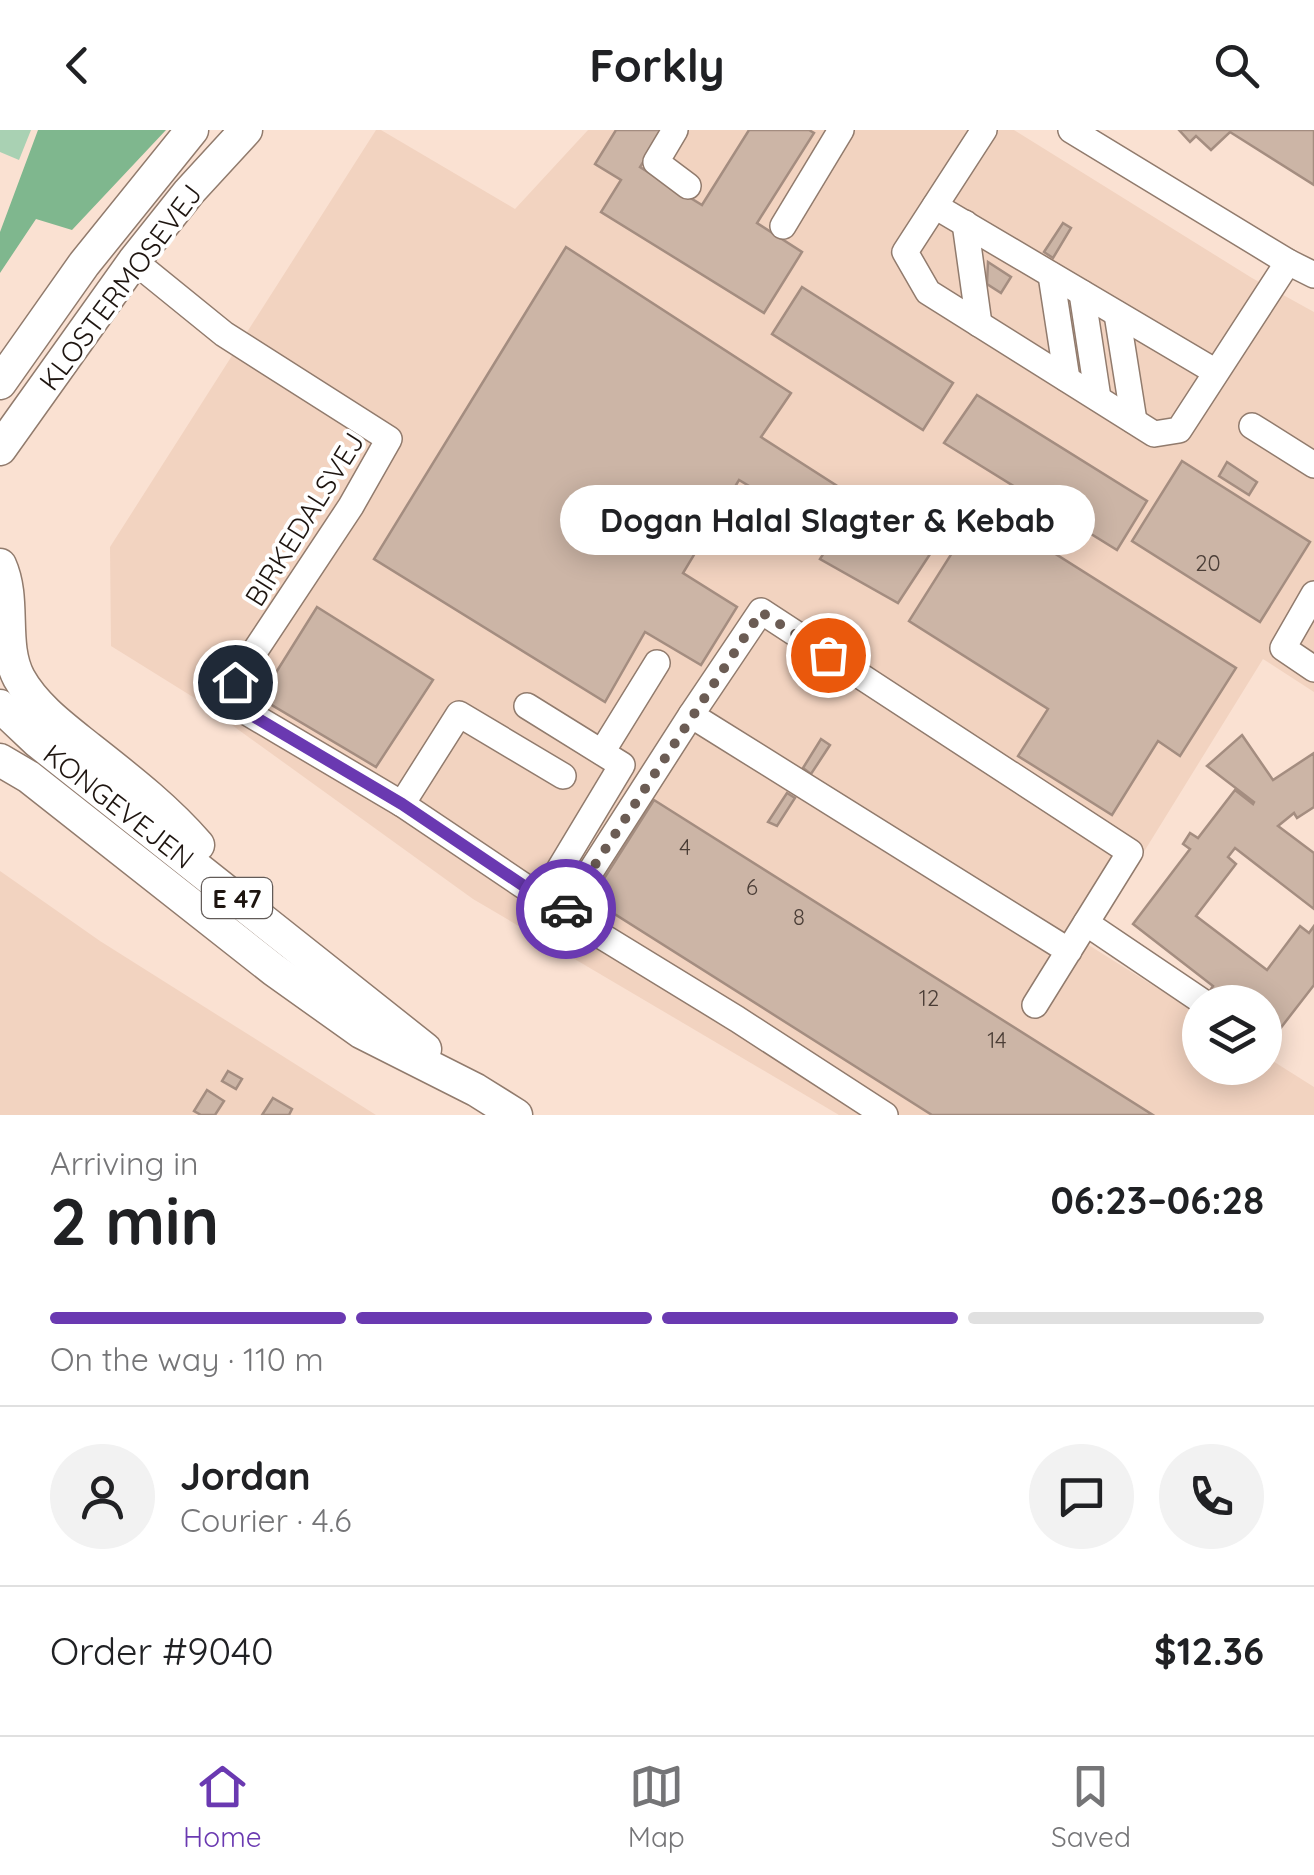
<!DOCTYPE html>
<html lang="en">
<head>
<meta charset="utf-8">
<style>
	body { margin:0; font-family:Quicksand,sans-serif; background:#f2f2f2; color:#202124; height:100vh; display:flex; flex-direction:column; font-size:38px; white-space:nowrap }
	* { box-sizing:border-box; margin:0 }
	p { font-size:32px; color:#757577 }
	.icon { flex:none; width:55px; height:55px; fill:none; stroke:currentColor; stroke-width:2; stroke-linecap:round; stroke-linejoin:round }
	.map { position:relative; height:985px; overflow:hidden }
	.details { display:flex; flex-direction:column; background:#fff; flex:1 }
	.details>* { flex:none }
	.tools { position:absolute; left:1182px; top:855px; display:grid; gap:20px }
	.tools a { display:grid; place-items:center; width:100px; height:100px; border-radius:50%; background:#fff; box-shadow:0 5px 25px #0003; font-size:50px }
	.pin { position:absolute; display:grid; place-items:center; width:85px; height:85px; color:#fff; margin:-42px; border:5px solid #fff; border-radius:50%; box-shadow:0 2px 10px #0007 }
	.courier { position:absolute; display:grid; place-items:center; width:100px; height:100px; margin:-50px; border:8px solid #6a39b1; border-radius:50%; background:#fff; color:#222; box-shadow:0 2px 12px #0007 }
	.bubble { position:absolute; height:70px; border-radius:35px; background:#fff; box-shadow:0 5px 25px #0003; font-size:32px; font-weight:700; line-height:70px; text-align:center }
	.overview em { font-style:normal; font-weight:700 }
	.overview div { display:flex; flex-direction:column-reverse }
	.overview { display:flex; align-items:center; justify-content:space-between; height:170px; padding:0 50px }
	h1 { font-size:65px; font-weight:700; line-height:75px }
	.bar { display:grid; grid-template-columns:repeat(4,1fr); gap:15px 10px; align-content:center; height:120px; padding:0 50px }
	.bar i { height:12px; border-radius:8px; background:#e0e0e0 }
	.bar .on { background:#6a39b1 }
	.bar p { grid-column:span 4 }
	.line { display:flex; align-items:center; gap:25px; padding:0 50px; border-top:2px solid #e0e0e0 }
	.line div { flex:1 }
	.round { display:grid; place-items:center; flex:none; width:105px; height:105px; border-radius:52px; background:#f2f2f2 }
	header { display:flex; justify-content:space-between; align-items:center; height:130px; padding:0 50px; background:#fff; font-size:45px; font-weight:700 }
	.tab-bar { display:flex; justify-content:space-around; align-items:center; height:140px; border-top:2px solid #e0e0e0; background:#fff; font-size:28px; color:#757577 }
	.tab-bar a { display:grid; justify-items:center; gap:5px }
	.tab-bar .on { color:#6a39b1 }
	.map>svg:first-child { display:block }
</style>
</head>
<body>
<header><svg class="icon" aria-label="back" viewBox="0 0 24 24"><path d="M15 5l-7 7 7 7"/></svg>Forkly<svg class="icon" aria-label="search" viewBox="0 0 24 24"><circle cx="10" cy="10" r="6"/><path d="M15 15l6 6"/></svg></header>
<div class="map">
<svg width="1314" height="985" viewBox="0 0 1314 985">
	<rect width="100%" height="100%" fill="#fae1d2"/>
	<g fill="#f2d3c0">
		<polygon points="376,0 381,0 515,79 588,0 1014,0 1252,148 1314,182 1314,562 1263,529 1087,814 1200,885 1200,938 1265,938 1265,926 1314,957 1314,985 839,985 473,769 193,567 111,516 110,417"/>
		<polygon points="0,741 100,811 376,985 0,985"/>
	</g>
	<polygon fill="#a9d1b3" points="0,0 31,0 19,30 0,22"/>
	<polygon fill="#7fb78e" points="38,0 166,0 72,100 36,89 0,143 0,102"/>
	<g fill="#ccb5a6" stroke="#a48d80" stroke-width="2.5">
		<polygon points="616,0 663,0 640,37 702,75 749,0 809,0 814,3 757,93 802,122 764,183 601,82 621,50 595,34"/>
		<polygon points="1179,0 1314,0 1314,55 1230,2 1211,20 1196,6 1190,12"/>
		<polygon points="1063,93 1071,98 1053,128 1044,122"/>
		<polygon points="566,117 791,263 761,307 934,418 898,473 820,429 834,407 739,350 683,443 737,477 701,535 645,502 605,572 374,429"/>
		<polygon points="988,132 1011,147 1001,163 987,154"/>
		<polygon points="802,157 953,253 923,300 772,204"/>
		<polygon points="977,265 1147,371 1117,420 944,313"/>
		<polygon points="1182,331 1310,412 1260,492 1132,411"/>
		<polygon points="1227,332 1257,352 1249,365 1219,346"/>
		<polygon points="981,377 1236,538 1180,626 1158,611 1112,685 1018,626 1048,579 909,491"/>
		<polygon points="317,477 433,550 376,637 260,568"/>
		<polygon points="1242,605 1273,650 1314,623 1314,677 1297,688 1294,683 1278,696 1314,723 1314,779 1235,718 1228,727 1236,734 1196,786 1267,840 1300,796 1309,803 1314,796 1314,855 1276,904 1265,896 1265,872 1234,872 1231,870 1229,872 1219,872 1208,864 1213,856 1133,794 1190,719 1183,714 1190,703 1198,708 1235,660 1253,674 1254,672 1207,636"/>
		<polygon points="821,609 830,615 811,644 803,638"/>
		<polygon points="787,663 795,668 777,696 768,692"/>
		<polygon points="654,670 1153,985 932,985 591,769"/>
		<polygon points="228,941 242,949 236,959 222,951"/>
		<polygon points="207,960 224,971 215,985 201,985 194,981"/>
		<polygon points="273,968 292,979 289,985 262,985"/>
	</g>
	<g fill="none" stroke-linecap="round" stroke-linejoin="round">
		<defs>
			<g id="minor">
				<polyline points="675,0 656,32 688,56"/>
				<polyline points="984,0 905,122 928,162 1154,304 1179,300 1288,132"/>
				<polyline points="1071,0 1288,132 1314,145"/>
				<polyline points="935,76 1216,242"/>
				<polyline points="965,93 979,194"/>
				<polyline points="783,96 841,0"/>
				<polyline points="134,131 224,204 389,309 351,376 235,551 243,580 402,674 564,783 737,889 885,985"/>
				<polyline points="1051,145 1067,249"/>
				<polyline points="1082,163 1098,268"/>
				<polyline points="1117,184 1134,291"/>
				<polyline points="1252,296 1314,335"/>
				<polyline points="1314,464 1283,518 1314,539"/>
				<polyline points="527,576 622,635 542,768"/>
				<polyline points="602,622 657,533"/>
				<polyline points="402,674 459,584 563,646"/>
				<polyline points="564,783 691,585"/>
				<polyline points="1086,793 1203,872"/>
				<polyline points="1035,875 1130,722 761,481 691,585 1069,821"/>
			</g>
			<g id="major">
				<polyline points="0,253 84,134 192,0"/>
				<polyline points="0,319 134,131 189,62 246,0"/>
				<path d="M0,435C16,470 1,514 19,548C35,577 64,598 89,618C127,648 166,678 198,715"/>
				<polyline points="0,576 37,611 425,919"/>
				<polyline points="0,630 29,647 274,840 361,902 476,960 516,985"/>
			</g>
		</defs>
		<use href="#minor" stroke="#917b6d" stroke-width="28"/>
		<use href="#major" stroke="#917b6d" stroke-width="35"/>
		<use href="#minor" stroke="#fff" stroke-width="25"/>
		<use href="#major" stroke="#fff" stroke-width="32"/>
	</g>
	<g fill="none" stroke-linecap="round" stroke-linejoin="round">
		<polyline stroke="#6b5c54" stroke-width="10" stroke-dasharray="0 18" points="566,779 761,482 828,525"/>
		<polyline stroke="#6a39b1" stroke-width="12" points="235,552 243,580 402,674 564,783 566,779"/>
	</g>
	<g text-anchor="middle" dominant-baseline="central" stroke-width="8" stroke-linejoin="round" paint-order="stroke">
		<g font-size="22" fill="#4a3d36">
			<text x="1208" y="433">20</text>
			<text x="685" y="717">4</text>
			<text x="752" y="757">6</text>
			<text x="799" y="787">8</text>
			<text x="929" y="868">12</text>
			<text x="997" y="910">14</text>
		</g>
		<rect fill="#fff" stroke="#625b58" stroke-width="2.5" x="202" y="748" width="70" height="40" rx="8"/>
		<g font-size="25" font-weight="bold" fill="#1e1510">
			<text x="237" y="768">E 47</text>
		</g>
		<g font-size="28" fill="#1e1510" stroke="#fff">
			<text transform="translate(120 157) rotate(-53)">KLOSTERMOSEVEJ</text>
			<text transform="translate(304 389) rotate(-58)">BIRKEDALSVEJ</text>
			<text transform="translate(119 676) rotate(38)">KONGEVEJEN</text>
		</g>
	</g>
</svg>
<div class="tools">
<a><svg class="icon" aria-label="layers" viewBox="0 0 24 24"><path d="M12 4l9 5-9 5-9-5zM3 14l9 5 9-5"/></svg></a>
</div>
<div class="pin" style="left:828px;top:525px;background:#ea580c"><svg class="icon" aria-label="bag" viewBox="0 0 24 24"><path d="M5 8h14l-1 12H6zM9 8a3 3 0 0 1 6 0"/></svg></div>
<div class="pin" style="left:235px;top:552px;background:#1f2937"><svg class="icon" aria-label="home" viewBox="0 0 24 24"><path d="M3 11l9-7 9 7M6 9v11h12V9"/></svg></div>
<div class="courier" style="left:566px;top:779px"><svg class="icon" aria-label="car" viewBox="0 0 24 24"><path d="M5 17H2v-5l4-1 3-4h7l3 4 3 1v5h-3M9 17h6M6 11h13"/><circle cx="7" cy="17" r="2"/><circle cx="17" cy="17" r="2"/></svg></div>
<div class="bubble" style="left:560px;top:355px;width:535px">Dogan Halal Slagter &amp; Kebab</div>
</div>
<section class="details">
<div class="overview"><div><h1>2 min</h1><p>Arriving in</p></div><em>06:23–06:28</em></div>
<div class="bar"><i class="on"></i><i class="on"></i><i class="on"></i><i></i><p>On the way · 110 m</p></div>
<div class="line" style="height:180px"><a class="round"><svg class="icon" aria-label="person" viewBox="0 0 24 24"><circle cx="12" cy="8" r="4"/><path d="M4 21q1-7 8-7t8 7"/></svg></a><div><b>Jordan</b><p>Courier · 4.6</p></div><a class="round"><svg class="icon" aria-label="chat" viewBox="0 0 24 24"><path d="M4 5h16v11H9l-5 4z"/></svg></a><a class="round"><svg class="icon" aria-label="phone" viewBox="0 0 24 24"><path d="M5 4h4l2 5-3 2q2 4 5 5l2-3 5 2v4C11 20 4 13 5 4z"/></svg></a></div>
<div class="line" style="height:130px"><div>Order #9040</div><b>$12.36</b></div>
</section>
<nav class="tab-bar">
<a class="on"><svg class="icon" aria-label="home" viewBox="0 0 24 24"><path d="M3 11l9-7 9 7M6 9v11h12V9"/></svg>Home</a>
<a><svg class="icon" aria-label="map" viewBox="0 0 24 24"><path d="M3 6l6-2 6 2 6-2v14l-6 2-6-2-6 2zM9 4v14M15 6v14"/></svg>Map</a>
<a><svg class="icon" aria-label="saved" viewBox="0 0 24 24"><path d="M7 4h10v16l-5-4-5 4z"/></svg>Saved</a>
</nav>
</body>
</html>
